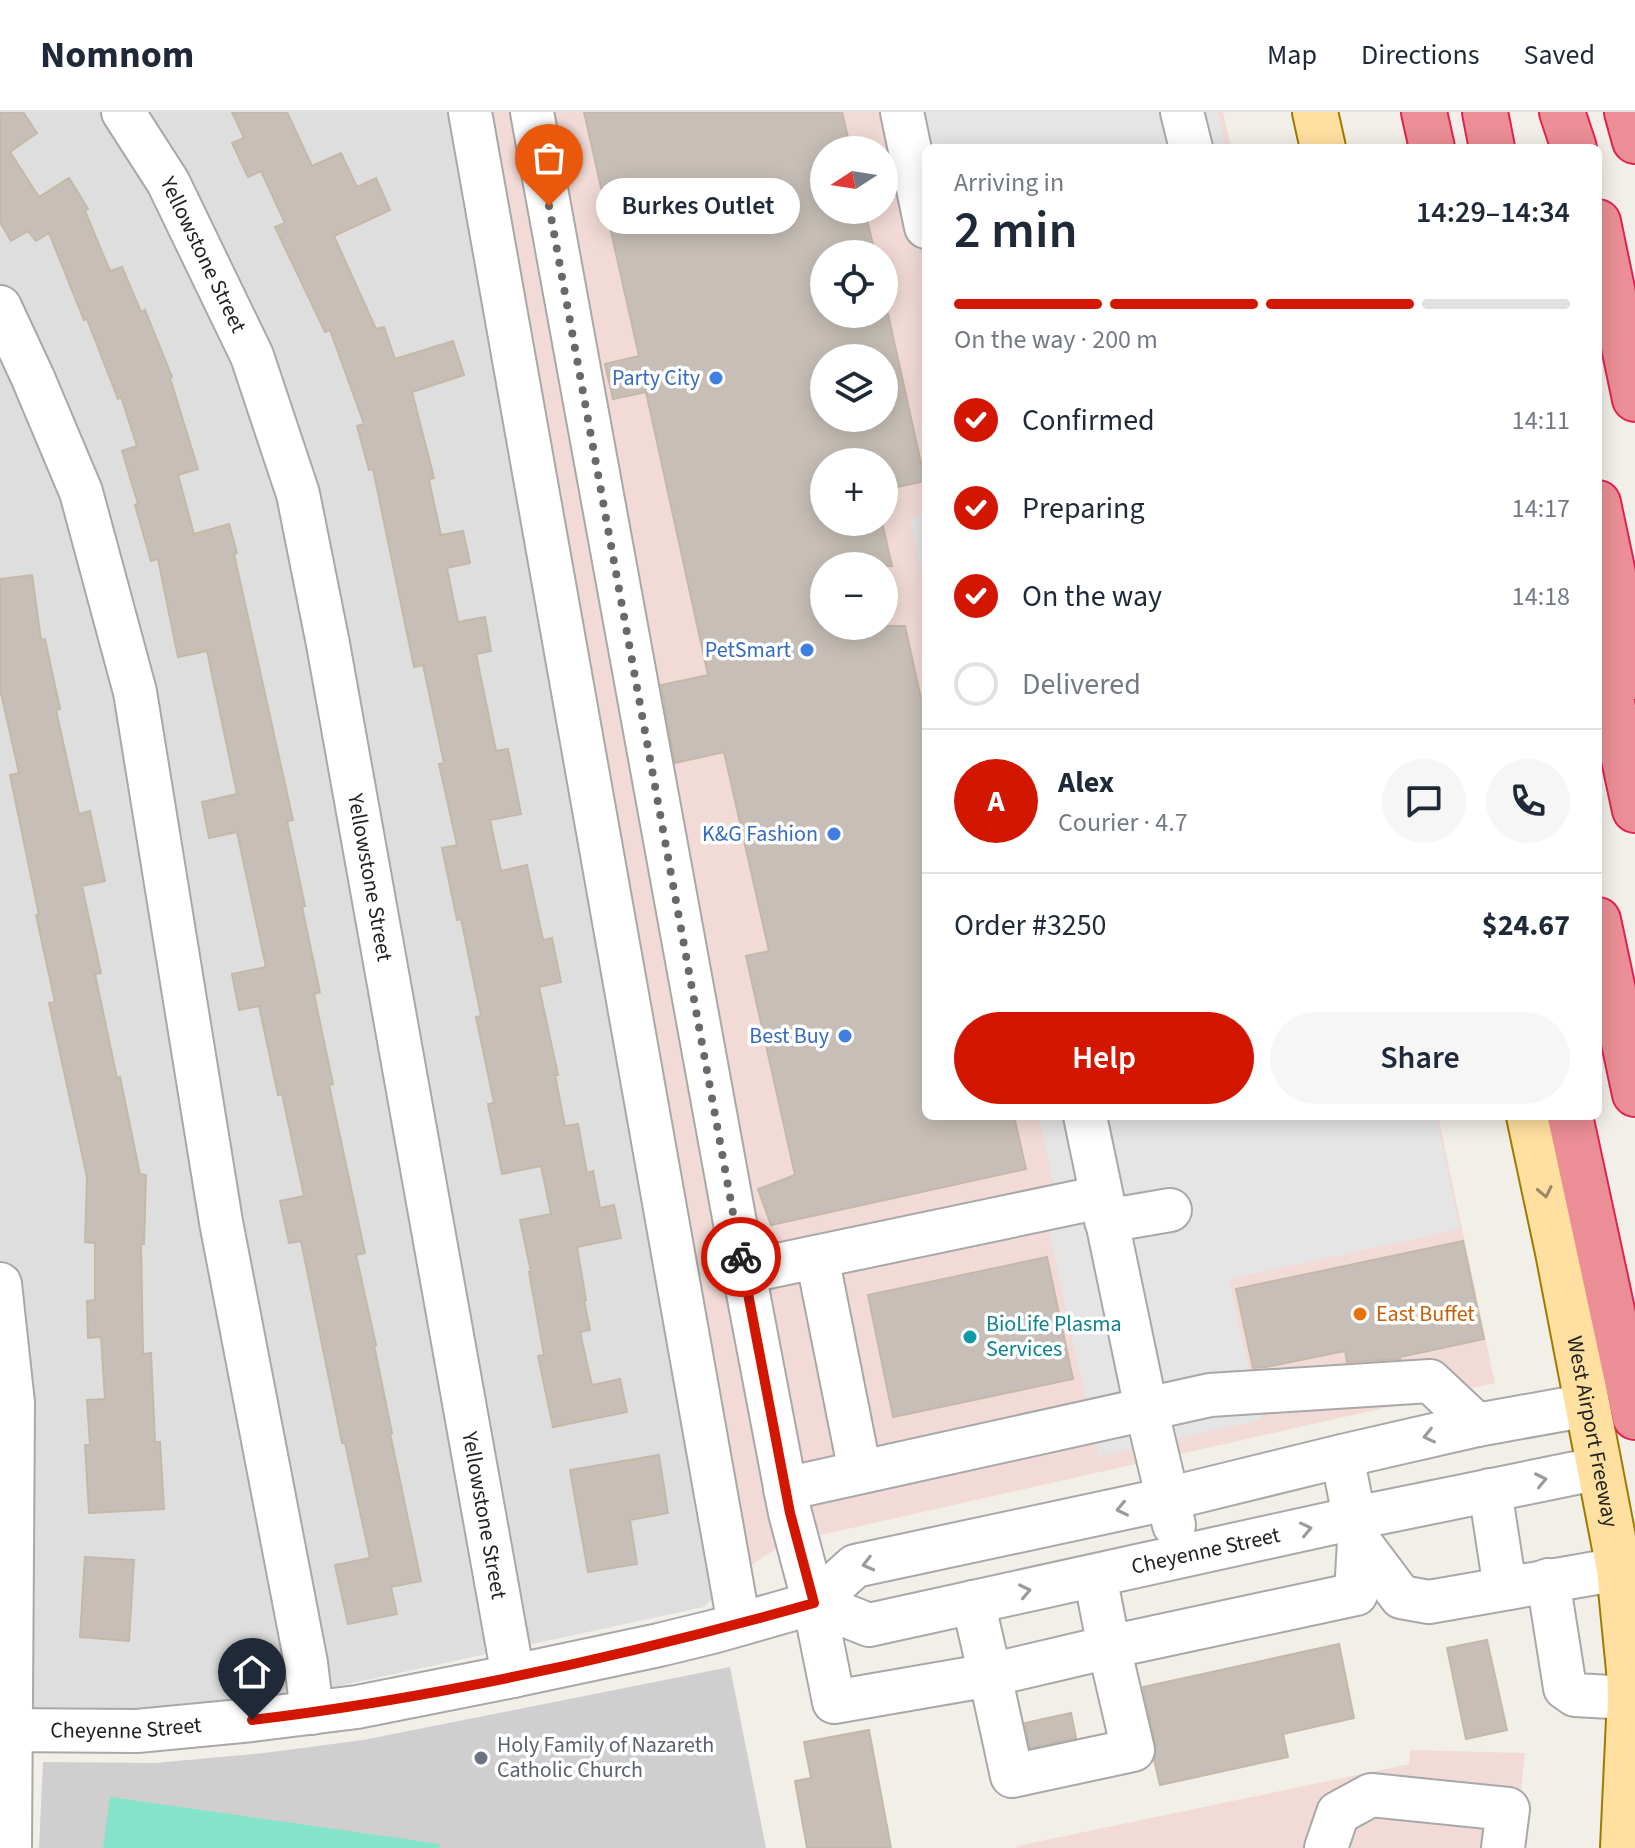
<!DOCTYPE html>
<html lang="en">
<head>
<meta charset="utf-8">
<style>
	body { margin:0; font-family:"Source Sans 3",sans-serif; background:#f6f6f7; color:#1f2937; height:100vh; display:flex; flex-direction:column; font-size:30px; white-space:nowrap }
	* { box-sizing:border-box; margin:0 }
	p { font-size:26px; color:#747a83 }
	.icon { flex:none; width:44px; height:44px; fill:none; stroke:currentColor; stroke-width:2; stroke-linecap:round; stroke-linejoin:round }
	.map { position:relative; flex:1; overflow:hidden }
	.sheet { position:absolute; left:922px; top:32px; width:680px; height:976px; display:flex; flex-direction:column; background:#fff; border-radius:12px; box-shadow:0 4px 20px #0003 }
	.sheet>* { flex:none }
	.needle { width:52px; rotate:258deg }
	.tools { position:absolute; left:810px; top:24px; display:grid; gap:16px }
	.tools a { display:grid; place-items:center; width:88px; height:88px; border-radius:50%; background:#fff; box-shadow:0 4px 20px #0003; font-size:40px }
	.pin { position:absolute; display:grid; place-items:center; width:68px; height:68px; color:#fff; margin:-82px -34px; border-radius:50% 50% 50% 0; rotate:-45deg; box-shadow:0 0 8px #0007 }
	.pin .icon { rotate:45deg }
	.courier { position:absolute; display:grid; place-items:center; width:80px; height:80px; margin:-40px; border:6px solid #d21600; border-radius:50%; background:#fff; color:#222; box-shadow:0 2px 10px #0007 }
	.bubble { position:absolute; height:56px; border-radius:28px; background:#fff; box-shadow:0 4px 20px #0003; font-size:26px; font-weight:600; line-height:56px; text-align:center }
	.summary em { font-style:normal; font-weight:600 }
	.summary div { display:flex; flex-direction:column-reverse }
	.summary { display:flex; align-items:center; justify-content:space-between; height:136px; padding:0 32px }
	h1 { font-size:52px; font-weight:600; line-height:60px }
	.bar { display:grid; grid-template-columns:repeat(4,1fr); gap:12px 8px; align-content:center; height:96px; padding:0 32px }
	.bar i { height:10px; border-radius:6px; background:#e0e1e3 }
	.bar .current { background:#d21600 }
	.bar p { grid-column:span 4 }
	.line { display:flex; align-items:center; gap:20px; padding:0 32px; border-top:2px solid #e0e1e3 }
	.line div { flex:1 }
	.round { display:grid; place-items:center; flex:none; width:84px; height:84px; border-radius:42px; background:#f6f6f7 }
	ol { padding:0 32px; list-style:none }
	li { display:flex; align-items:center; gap:24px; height:88px }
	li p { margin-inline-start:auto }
	li .icon { padding:8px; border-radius:50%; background:#d21600; color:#fff; stroke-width:4 }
	li:last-child { color:#747a83 }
	li i { width:44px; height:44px; border:4px solid #e0e1e3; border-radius:50% }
	.primary-button { display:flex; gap:16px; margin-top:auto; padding:16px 32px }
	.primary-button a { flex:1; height:92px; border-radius:48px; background:#d21600; color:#fff; font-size:32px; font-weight:600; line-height:92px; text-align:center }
	.primary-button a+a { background:#f6f6f7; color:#1f2937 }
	header { display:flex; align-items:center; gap:48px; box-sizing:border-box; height:112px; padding:0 40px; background:#fff; border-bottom:2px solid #e0e1e3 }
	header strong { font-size:38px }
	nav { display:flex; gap:44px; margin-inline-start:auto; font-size:28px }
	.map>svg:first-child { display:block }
</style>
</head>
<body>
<header>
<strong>Nomnom</strong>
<nav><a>Map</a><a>Directions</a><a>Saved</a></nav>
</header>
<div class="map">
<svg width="1635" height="1736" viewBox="0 0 1635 1736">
	<rect width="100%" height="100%" fill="#f2efe8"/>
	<polygon fill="#dfdede" points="0,0 494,0 736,1463 704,1495 0,1647"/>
	<g fill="#f2dbd7" fill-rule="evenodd">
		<path d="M494,0H1223L1231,36H926V1004H1438L1495,1271L785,1431L736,1463ZM824,38H884V98H824ZM824,142H884V202H824ZM824,246H884V306H824ZM824,350H884V410H824ZM824,454H884V514H824Z"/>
		<polygon points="1410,1638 1525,1641 1515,1736 1017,1736 1017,1734 1409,1652"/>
	</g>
	<polygon fill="#cfcfcf" points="730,1555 766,1736 39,1736 43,1650 155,1651 264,1641 363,1628"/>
	<polygon fill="#84e3c8" points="110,1685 440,1732 439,1736 103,1736"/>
	<g fill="#e5e5e5">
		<polygon points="896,0 1218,0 1226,36 926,36 926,138"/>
		<polygon points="926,403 926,481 910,407"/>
		<polygon points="1039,1004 1436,1004 1460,1117 1229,1167 1260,1308 1098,1344 1042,1086 1056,1083"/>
	</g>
	<g fill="#c7bfb7" stroke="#c4b8a9" stroke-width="2" fill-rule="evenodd">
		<polygon points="0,0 23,0 37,21 10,40 39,85 69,66 88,97 85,99 110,159 122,155 141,200 145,198 172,265 170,266 198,357 178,363 194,422 229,412 237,441 234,442 293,708 287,709 305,794 302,795 320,880 314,882 333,972 329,973 365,1141 356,1143 376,1233 374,1233 392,1321 390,1321 421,1469 391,1475 397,1502 348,1512 335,1453 370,1446 345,1331 342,1331 301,1129 289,1131 280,1089 304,1084 282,982 278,983 259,894 239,898 232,862 266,855 237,720 209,726 202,690 237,682 207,539 178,545 158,447 151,449 135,393 138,392 122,339 137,334 121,285 118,287 87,207 84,208 49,121 36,129 28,119 11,129 0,110"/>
		<polygon points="232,0 287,0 312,54 341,41 357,75 376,66 390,98 334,124 376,217 384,215 395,247 453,229 464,263 412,280 434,366 429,368 441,423 463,419 470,451 447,456 458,510 485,505 491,539 476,542 496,639 508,637 521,702 490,708 501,759 527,753 543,828 552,826 561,870 539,875 558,963 555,963 565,1014 578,1012 587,1061 593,1059 600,1096 614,1093 621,1126 577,1135 586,1188 584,1188 590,1218 580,1220 592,1273 620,1267 627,1300 553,1315 538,1244 544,1243 529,1160 531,1160 520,1108 551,1102 541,1054 502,1062 488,992 494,991 476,905 481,904 461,807 457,808 442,736 457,733 439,652 444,651 423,553 414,555 373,357 369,358 357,314 364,312 330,218 325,220 275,115 285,111 261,59 248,65 232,31 244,26"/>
		<path d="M584,0H842L851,38H824V98H865L875,142H824V202H888L925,369L884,378V350H824V410H882L892,454H824V514H905L926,609V1004H1014L1026,1057L771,1113L758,1077L795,1063L746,844L769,839L724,640L675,651L661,573L708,563L646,280L613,287L605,252L639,244ZM824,246H884V306H824Z"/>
		<polygon points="32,463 41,528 45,527 60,597 56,598 79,702 90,699 105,769 82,774 101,861 95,862 117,966 120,965 140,1062 146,1063 144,1132 141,1132 143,1242 151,1241 155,1330 160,1330 164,1397 89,1401 85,1333 90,1333 87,1288 105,1287 101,1225 88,1226 87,1189 95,1188 95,1131 85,1130 87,1065 49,891 55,890 36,803 39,803 10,663 19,661 0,577 0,467"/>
		<polygon points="1463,1129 1484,1227 1400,1245 1400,1247 1347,1250 1345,1239 1266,1255 1253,1256 1236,1177"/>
		<polygon points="1047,1145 1073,1267 893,1305 868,1183"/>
		<polygon points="659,1343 668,1401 630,1408 637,1452 588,1460 570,1358"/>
		<polygon points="85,1445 134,1448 129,1529 80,1525"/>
		<polygon points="1487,1528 1507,1618 1466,1627 1447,1536"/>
		<polygon points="1339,1532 1354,1606 1283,1622 1288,1645 1160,1673 1154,1648 1156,1633 1143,1575"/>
		<polygon points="1071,1601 1076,1626 1030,1636 1025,1611"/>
		<polygon points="869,1618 891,1736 807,1736 795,1669 811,1666 804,1630"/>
	</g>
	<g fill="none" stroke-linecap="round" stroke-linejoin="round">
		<defs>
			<g id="minor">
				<path id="s1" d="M123,0L168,70L252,244L298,382L328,532L513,1564"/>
				<polyline points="470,0 739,1512"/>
				<polyline points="532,0 744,1160 790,1401 814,1491 834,1590 990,1563 1012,1664 1133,1638 1109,1535 1356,1482 1359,1429"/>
				<polyline points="902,0 926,115"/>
				<polyline points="1182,0 1191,36"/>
				<polyline points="0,195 33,266 81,380 135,580 221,1110 306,1551 312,1601"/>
				<polyline points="1085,1004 1146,1296 1174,1413"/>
				<polyline points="1106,1109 1170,1098"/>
				<polyline points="817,1145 860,1360"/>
				<polyline points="744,1160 1101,1085"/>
				<polyline points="0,1172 13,1291 10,1736"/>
				<polyline points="1342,1344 1359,1429 1401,1485 1429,1490 1619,1457"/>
				<polyline points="785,1377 1210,1283 1430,1269 1477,1313"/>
				<polyline points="1490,1378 1505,1476"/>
				<polyline points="1548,1468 1565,1576 1575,1583 1630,1586"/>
				<polyline points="973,1490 990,1563 1109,1535 1095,1464"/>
				<path id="s2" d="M814,1491L869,1513L1355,1406L1600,1356"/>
				<path id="s3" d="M0,1618L137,1619L252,1608L357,1595L513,1564L659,1533L716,1519L814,1491L855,1454L1167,1387L1342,1344L1477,1313L1588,1293"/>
				<polyline points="1326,1736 1338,1701 1371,1683 1508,1697 1503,1736"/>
			</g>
			<g id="major">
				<polyline points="1315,0 1323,36"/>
				<path id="s4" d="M1529,1004L1558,1140L1619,1457L1629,1558L1630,1586L1623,1736"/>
			</g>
			<g id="highway">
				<polyline points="1424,0 1432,36"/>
				<polyline points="1485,0 1492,36"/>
				<polyline points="1562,0 1574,36"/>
				<polyline points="1627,0 1635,29"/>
				<polyline points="1598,110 1635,287"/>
				<polyline points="1598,391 1635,565"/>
				<polyline points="1598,526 1635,698"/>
				<polyline points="1598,808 1635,982"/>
				<polyline points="1570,1004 1635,1305"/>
			</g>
		</defs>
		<use href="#minor" stroke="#a8a8a8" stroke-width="46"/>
		<use href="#major" stroke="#9e7b00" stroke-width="48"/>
		<use href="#highway" stroke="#e22350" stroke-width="48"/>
		<use href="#minor" stroke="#fff" stroke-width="42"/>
		<use href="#major" stroke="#ffe0a0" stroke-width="44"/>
		<use href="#highway" stroke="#eb8e95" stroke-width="44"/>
	</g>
	<defs><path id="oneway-chevron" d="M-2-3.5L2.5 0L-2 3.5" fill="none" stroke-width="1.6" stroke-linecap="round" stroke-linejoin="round" transform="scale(2)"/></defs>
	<use stroke="#9b8a67" href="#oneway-chevron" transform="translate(1545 1080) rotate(78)"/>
	<g stroke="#9b9b9b">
		<use href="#oneway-chevron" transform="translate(1429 1324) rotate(167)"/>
		<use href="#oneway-chevron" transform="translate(1541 1368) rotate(-12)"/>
		<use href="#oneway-chevron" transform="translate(1122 1397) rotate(168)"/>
		<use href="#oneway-chevron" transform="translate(1306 1417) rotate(-13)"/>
		<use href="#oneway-chevron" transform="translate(868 1452) rotate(166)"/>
		<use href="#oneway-chevron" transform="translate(1025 1479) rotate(-12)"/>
	</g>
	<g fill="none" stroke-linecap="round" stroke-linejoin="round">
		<polyline stroke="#6a6967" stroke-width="8" stroke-dasharray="0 14.4" points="549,94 741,1145"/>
		<path stroke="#d21600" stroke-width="10" d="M252,1608C442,1585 630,1543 814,1491L790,1401L741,1145"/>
	</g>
	<g fill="#3f7fe0" stroke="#fff" stroke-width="3">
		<circle cx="716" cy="266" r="8"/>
		<circle cx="807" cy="538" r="8"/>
		<circle cx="834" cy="722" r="8"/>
		<circle cx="845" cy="924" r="8"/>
	</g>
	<circle fill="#e8710a" stroke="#fff" stroke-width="3" cx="1360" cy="1202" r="8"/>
	<circle fill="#0f9aa8" stroke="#fff" stroke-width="3" cx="970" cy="1225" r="8"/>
	<circle fill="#6b7280" stroke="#fff" stroke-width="3" cx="481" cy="1646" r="8"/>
	<g text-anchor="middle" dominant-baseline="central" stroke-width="7" stroke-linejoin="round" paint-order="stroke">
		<g font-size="22" fill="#212121" stroke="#fff">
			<text stroke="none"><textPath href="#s1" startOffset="164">Yellowstone Street</textPath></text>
			<text stroke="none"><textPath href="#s1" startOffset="812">Yellowstone Street</textPath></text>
			<text stroke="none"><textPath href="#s4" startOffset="322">West Airport Freeway</textPath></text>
			<text stroke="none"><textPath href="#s1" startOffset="1460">Yellowstone Street</textPath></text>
			<text stroke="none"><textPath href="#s2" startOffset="404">Cheyenne Street</textPath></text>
			<text stroke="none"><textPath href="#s3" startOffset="126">Cheyenne Street</textPath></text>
		</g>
		<g font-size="22" fill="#366cbe" stroke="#fff" text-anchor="end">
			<text x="700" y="266">Party City</text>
			<text x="791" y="538">PetSmart</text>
			<text x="818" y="722">K&amp;G Fashion</text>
			<text x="829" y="924">Best Buy</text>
		</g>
		<g font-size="22" fill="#c56008" stroke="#fff" text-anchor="start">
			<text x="1376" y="1202">East Buffet</text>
		</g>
		<g font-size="22" fill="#0d838f" stroke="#fff" text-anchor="start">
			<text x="986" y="1212">BioLife Plasma<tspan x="986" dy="25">Services</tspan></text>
		</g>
		<g font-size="22" fill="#5b616d" stroke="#fff" text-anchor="start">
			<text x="497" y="1633">Holy Family of Nazareth<tspan x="497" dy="25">Catholic Church</tspan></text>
		</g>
	</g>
</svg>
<div class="tools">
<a><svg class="needle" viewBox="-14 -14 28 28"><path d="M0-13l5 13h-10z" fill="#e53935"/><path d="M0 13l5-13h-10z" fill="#747a83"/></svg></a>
<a><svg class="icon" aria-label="locate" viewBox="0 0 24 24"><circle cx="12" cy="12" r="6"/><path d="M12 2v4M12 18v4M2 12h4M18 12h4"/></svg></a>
<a><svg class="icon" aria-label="layers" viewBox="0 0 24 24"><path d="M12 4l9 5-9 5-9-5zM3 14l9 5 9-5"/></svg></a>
<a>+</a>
<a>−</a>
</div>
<div class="pin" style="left:549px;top:94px;background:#ea580c"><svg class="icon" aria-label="bag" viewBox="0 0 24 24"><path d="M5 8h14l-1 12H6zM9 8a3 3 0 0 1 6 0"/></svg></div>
<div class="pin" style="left:252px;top:1608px;background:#1f2937"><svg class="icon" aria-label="home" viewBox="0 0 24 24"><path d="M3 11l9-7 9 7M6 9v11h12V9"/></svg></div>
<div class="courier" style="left:741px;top:1145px"><svg class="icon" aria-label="bike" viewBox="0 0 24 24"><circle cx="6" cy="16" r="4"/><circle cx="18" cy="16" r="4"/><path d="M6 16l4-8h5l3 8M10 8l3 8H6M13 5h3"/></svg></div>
<div class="bubble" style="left:596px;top:66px;width:204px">Burkes Outlet</div>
<section class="sheet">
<div class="summary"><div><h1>2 min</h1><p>Arriving in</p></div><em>14:29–14:34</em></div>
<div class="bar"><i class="current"></i><i class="current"></i><i class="current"></i><i></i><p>On the way · 200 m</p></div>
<ol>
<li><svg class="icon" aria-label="check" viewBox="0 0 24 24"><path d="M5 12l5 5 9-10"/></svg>Confirmed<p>14:11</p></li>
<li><svg class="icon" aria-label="check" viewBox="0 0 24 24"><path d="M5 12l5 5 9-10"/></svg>Preparing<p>14:17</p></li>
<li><svg class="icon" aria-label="check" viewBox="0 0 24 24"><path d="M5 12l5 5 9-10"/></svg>On the way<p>14:18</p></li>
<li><i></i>Delivered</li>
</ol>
<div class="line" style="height:144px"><b class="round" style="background:#d21600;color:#fff">A</b><div><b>Alex</b><p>Courier · 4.7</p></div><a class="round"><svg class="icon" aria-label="chat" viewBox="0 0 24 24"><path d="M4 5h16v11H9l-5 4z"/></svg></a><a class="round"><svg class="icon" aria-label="phone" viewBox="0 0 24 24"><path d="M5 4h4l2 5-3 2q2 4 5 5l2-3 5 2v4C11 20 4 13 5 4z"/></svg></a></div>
<div class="line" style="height:104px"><div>Order #3250</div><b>$24.67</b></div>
<div class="primary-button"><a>Help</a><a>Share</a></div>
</section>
</div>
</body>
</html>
